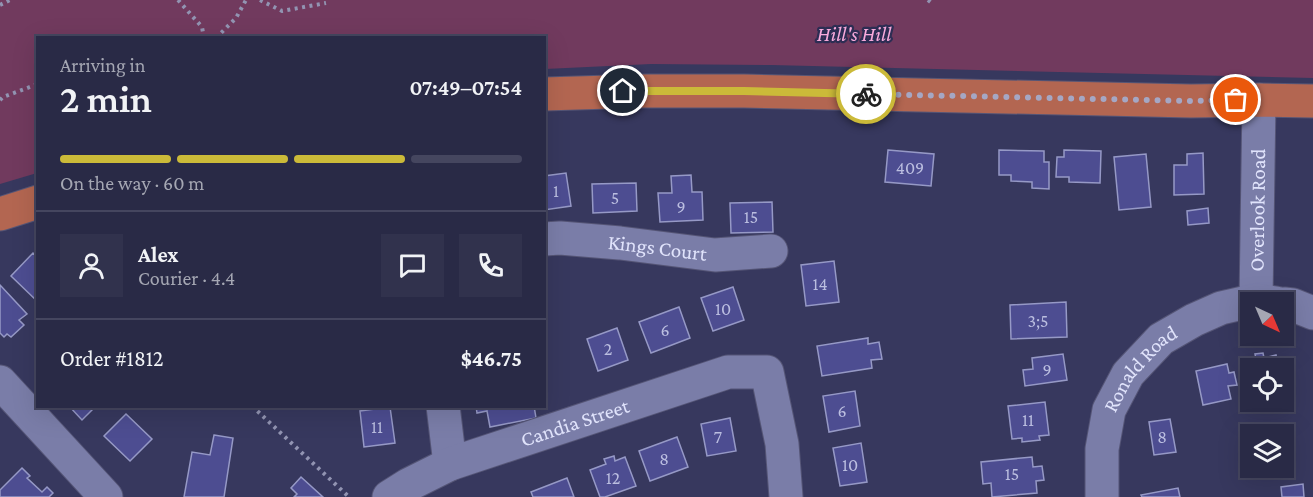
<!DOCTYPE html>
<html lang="en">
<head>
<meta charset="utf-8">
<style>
	body { margin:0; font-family:"Crimson Pro",serif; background:#31324d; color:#f1f3f6; height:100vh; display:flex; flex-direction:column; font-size:22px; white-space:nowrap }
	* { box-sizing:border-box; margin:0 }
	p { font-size:20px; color:#a5a7b3 }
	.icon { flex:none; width:33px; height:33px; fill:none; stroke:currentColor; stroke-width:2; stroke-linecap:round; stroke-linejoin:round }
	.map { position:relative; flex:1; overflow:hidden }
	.panel { position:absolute; left:36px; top:36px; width:510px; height:372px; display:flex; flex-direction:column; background:#292a46; border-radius:0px; box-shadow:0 6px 24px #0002,0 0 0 2px #45465f }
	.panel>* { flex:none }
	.needle { width:39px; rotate:136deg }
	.fabs { position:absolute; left:1240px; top:292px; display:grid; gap:12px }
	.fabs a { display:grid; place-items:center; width:54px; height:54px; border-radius:0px; background:#292a46; box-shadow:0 6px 24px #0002,0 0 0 2px #45465f; font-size:30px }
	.pin { position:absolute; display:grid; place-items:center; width:51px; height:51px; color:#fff; margin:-26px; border:3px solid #fff; border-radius:50%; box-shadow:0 2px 6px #0007 }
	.courier { position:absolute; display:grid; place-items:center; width:60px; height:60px; margin:-30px; border:4px solid #cbba39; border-radius:50%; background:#fff; color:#222; box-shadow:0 2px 8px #0007 }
	.head em { font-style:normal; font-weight:600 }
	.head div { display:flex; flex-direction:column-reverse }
	.head { display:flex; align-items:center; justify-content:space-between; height:102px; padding:0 24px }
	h1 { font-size:39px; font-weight:600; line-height:45px }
	.bar { display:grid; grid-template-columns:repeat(4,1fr); gap:9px 6px; align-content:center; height:72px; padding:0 24px }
	.bar i { height:8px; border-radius:4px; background:#45465f }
	.bar .current { background:#cbba39 }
	.bar p { grid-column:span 4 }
	.line { display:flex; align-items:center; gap:15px; padding:0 24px; border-top:2px solid #45465f }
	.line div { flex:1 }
	.round { display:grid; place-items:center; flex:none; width:63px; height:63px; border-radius:0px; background:#31324d }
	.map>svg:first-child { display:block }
</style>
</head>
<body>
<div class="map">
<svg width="1313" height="497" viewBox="0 0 1313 497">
	<rect width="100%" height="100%" fill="#37385e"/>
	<polygon fill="#713a5e" points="0,0 1313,0 1313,78 771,65 651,64 545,69 544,38 38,38 37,173 0,184"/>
	<g fill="#4d4d91" stroke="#9699c6" stroke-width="1.5">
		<polygon points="888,150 934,154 931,186 885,182"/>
		<polygon points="999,150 1044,151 1044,162 1049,162 1049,189 1032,188 1032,182 1011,181 1011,175 999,175"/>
		<polygon points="1064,150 1101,151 1100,183 1069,182 1069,177 1056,177 1057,157 1064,157"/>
		<polygon points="1203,153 1204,194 1174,195 1174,165 1187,165 1187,154"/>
		<polygon points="1146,154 1151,207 1119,210 1114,157"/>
		<polygon points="566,173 571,206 544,210 544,176"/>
		<polygon points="691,175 692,192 702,192 703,220 660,222 658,193 672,193 671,176"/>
		<polygon points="636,183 637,211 593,213 592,184"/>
		<polygon points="772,202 773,232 731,233 730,203"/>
		<polygon points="1208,208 1209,223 1188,225 1187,211"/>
		<polygon points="33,253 36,256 38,255 38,302 11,276"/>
		<polygon points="834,261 839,302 806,306 801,265"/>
		<polygon points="0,285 27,314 19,320 24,325 11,337 7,334 4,337 0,333"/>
		<polygon points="733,287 744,320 713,331 701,298"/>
		<polygon points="1066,302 1067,337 1011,339 1010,305"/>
		<polygon points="679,307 690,338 651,353 639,322"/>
		<polygon points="617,328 628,360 598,371 587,339"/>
		<polygon points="868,338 868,344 879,342 882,359 871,360 872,368 822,376 817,346"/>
		<polygon points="1263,353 1264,358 1276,355 1279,369 1251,369 1251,372 1249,361 1256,359 1255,354"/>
		<polygon points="1063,354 1067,380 1025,386 1023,370 1033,369 1032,358"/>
		<polygon points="1227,364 1229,373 1234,372 1237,385 1228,386 1231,399 1203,405 1196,371"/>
		<polygon points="855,391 860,426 829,432 823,396"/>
		<polygon points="1045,402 1049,435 1039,436 1040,440 1022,442 1022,438 1012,439 1008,406"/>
		<polygon points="69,406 96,406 82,420"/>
		<polygon points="476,406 534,406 536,418 490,427 487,411 477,413"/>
		<polygon points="390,407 395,443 364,447 360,411"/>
		<polygon points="126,414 152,439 130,461 104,436"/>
		<polygon points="730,418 736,451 707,456 701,424"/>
		<polygon points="1170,419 1176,452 1154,455 1149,422"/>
		<polygon points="214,435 233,438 224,497 184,497 192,452 210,455"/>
		<polygon points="677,437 688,467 650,481 639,451"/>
		<polygon points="861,443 867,482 840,486 833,448"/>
		<polygon points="614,456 615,461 625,457 636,486 605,497 600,497 590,470 606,464 604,459"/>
		<polygon points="1032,457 1033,467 1042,466 1044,480 1036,481 1037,493 992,497 991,483 983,484 981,462"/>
		<polygon points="22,468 30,476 27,478 42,492 47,487 53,493 49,497 0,497 0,490"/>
		<polygon points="301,477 323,497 294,497 297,494 291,488"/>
		<polygon points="567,478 574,497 533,497 531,492"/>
		<polygon points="1303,484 1304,497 1282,497 1281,487"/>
		<polygon points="1178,488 1180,497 1142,497 1141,495"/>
	</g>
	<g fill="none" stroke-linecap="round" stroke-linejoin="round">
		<defs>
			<g id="minor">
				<path id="s1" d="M544,239L560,238L620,243L715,255L771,251"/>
				<path id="s2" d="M1256,300L1259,100"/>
				<polyline points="1284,304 1293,305 1313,313"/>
				<polyline points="0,382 106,497"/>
				<polyline points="443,406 450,464"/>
				<path id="s3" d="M389,497L408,485L450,464L728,372H767L782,444L786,497"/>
				<path id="s4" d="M1102,497V449L1109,410L1128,374L1161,339L1194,320L1221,308L1256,300L1276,303"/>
			</g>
			<g id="major">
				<polyline points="544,94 643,91 744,91 1191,101 1259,100 1313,101"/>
				<polyline points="0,214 38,202"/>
			</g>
		</defs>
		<use href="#minor" stroke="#555576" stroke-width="35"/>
		<use href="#major" stroke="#555576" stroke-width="35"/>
		<g stroke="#9294b2" stroke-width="4" stroke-dasharray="3 4.5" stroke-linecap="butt">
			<polyline points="178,0 202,27 204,38"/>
			<polyline points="260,0 282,11 326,3"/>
			<polyline points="928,0 933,4"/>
			<polyline points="0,5 10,0"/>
			<polyline points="216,38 236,18 246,0"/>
			<polyline points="0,100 3,97 38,84"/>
			<polyline points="252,406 349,497"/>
		</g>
		<use href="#minor" stroke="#7a7da8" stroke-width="33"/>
		<use href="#major" stroke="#b36651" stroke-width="33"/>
	</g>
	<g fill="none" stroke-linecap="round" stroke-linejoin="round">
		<polyline stroke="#a5a7c4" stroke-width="6" stroke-dasharray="0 10.8" points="866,94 1191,101 1236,100"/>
		<polyline stroke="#cbba39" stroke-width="8" points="623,91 744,91 866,94"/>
	</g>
	<g text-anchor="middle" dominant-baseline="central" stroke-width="4.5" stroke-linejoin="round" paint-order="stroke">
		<g font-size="18" fill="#bbbee0">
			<text x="910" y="168">409</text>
			<text x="556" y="191">1</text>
			<text x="615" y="198">5</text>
			<text x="681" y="207">9</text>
			<text x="751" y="217">15</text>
			<text x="820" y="284">14</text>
			<text x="723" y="309">10</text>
			<text x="1038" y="321">3;5</text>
			<text x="665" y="330">6</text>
			<text x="608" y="349">2</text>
			<text x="1047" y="370">9</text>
			<text x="842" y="411">6</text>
			<text x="1028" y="420">11</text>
			<text x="377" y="427">11</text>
			<text x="718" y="437">7</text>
			<text x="1162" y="437">8</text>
			<text x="664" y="459">8</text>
			<text x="850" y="465">10</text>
			<text x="1012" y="474">15</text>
			<text x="613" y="478">12</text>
		</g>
		<g font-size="21" font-style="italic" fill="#f9aadc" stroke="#2d2d53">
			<text x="854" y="34">Hill's Hill</text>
		</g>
		<g font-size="21" fill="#e0e3fb" stroke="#2d2d53">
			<text stroke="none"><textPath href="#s2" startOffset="90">Overlook Road</textPath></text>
			<text stroke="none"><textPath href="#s1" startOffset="114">Kings Court</textPath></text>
			<text stroke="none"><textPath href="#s4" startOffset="140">Ronald Road</textPath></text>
			<text stroke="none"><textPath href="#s3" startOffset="201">Candia Street</textPath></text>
		</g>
	</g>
</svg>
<div class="fabs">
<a><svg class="needle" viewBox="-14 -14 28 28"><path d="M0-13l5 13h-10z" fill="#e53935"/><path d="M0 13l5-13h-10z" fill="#a5a7b3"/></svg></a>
<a><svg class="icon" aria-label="locate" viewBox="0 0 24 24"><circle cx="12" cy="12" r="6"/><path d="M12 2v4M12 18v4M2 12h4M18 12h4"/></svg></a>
<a><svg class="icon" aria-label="layers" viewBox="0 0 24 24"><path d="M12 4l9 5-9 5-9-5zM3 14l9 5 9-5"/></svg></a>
</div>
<div class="pin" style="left:1236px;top:100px;background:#ea580c"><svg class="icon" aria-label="bag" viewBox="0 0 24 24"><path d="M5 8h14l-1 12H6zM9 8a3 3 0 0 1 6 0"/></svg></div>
<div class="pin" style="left:623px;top:91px;background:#1f2937"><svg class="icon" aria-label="home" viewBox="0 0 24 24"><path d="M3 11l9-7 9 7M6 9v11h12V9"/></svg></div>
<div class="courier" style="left:866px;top:94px"><svg class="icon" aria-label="bike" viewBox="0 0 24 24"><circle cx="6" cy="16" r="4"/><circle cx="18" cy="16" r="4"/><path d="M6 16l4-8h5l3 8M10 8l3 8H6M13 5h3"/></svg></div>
<section class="panel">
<div class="head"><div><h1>2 min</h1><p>Arriving in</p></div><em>07:49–07:54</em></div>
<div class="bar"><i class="current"></i><i class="current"></i><i class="current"></i><i></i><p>On the way · 60 m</p></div>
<div class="line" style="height:108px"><a class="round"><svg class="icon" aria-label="person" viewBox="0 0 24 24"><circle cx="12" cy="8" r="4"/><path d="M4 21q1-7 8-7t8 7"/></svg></a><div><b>Alex</b><p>Courier · 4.4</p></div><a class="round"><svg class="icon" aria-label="chat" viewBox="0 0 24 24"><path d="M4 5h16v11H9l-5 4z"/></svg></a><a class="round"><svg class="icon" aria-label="phone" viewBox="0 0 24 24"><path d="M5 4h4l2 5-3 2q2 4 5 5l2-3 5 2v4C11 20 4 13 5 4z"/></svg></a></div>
<div class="line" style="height:78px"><div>Order #1812</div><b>$46.75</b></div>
</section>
</div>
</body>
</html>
